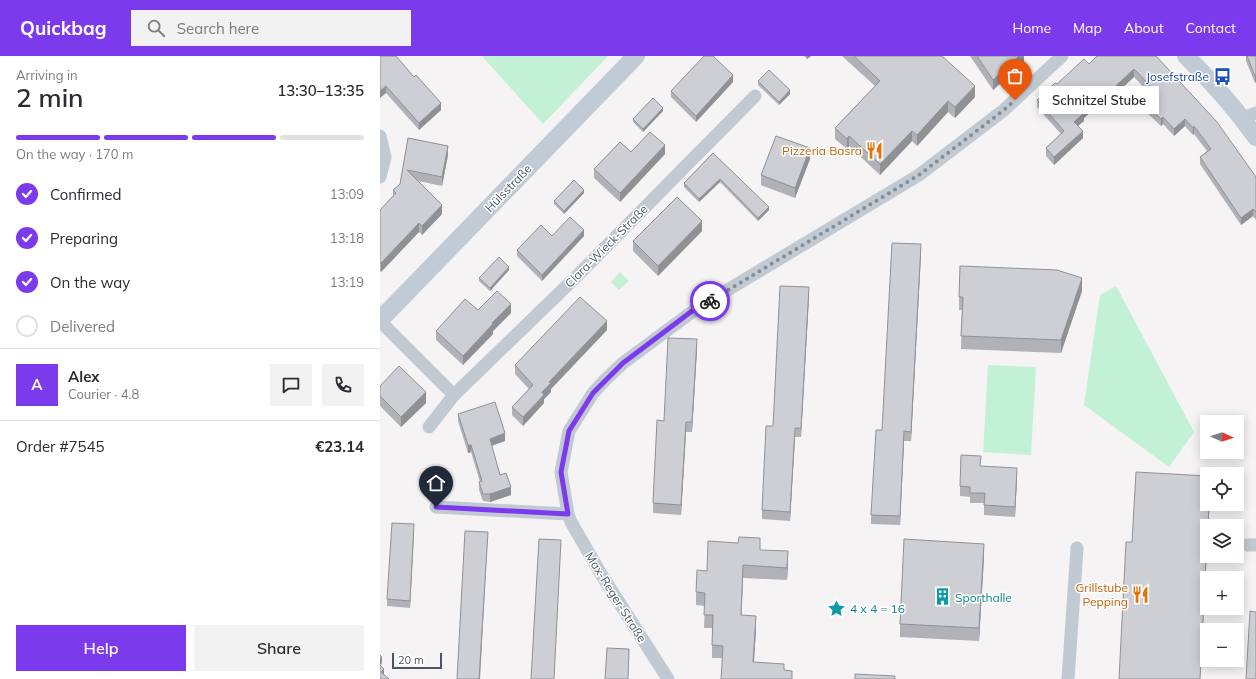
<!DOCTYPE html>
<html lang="en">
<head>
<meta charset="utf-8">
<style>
	body { margin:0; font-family:Mulish,sans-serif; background:#f2f2f3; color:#2b2b33; height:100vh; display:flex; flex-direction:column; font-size:15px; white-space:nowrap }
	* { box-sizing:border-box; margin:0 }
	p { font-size:13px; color:#7c7c81 }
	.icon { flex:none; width:22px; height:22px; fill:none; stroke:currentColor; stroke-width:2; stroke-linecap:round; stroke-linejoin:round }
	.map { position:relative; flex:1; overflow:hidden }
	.details { display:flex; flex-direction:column; background:#fff; width:380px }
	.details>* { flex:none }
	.needle { width:26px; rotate:93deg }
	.controls { position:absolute; left:820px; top:359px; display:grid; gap:8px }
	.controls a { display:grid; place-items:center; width:44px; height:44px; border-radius:0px; background:#fff; box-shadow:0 2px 10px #0003; font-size:20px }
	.scale { position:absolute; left:12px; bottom:10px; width:50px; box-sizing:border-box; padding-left:4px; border:2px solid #4a5661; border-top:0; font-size:11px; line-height:14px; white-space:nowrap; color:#4a5661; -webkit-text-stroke:3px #fff; paint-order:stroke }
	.pin { position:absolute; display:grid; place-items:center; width:34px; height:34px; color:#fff; margin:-41px -17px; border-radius:50% 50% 50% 0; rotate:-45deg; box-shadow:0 0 4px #0007 }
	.pin .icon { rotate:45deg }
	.courier { position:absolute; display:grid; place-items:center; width:40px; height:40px; margin:-20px; border:3px solid #7c3aed; border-radius:50%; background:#fff; color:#222; box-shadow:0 1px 5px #0007 }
	.bubble { position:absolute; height:28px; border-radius:0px; background:#fff; box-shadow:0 2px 10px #0003; font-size:13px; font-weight:600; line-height:28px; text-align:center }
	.overview em { font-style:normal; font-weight:600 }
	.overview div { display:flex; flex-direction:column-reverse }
	.overview { display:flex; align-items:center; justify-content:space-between; height:68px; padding:0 16px }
	h1 { font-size:26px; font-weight:600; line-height:30px }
	.bar { display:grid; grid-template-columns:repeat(4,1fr); gap:6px 4px; align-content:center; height:48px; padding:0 16px }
	.bar i { height:5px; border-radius:3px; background:#e1e1e2 }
	.bar .selected { background:#7c3aed }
	.bar p { grid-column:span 4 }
	.line { display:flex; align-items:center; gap:10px; padding:0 16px; border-top:1px solid #e1e1e2 }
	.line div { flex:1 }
	.round { display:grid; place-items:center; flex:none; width:42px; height:42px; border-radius:0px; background:#f2f2f3 }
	ol { padding:0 16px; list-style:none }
	li { display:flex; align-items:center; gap:12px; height:44px }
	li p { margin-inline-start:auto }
	li .icon { padding:4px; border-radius:50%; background:#7c3aed; color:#fff; stroke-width:4 }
	li:last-child { color:#7c7c81 }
	li i { width:22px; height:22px; border:2px solid #e1e1e2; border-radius:50% }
	.primary-button { display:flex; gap:8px; margin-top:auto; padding:8px 16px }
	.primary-button a { flex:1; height:46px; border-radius:0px; background:#7c3aed; color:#fff; font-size:16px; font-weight:600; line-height:46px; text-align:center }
	.primary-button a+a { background:#f2f2f3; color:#2b2b33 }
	header { display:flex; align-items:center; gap:24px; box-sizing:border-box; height:56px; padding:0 20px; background:#7c3aed; color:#fff }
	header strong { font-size:19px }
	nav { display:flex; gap:22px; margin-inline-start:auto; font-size:14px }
	.search { width:280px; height:36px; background:#f2f2f3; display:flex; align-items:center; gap:10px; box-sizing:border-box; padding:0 14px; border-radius:0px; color:#7c7c81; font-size:15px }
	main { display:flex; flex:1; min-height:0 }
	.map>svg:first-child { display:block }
</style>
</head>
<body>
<header>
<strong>Quickbag</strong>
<div class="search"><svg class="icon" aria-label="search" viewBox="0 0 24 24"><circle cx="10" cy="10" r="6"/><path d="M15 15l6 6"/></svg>Search here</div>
<nav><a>Home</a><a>Map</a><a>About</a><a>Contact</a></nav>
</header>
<main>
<section class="details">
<div class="overview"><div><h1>2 min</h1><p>Arriving in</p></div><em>13:30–13:35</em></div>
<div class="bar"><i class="selected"></i><i class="selected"></i><i class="selected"></i><i></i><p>On the way · 170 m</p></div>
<ol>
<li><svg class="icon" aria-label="check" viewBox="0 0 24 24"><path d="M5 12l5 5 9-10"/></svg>Confirmed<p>13:09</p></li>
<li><svg class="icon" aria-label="check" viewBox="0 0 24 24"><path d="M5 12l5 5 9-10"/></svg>Preparing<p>13:18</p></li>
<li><svg class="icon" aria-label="check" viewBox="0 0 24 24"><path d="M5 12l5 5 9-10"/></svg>On the way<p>13:19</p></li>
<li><i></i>Delivered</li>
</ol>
<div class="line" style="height:72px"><b class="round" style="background:#7c3aed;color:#fff">A</b><div><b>Alex</b><p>Courier · 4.8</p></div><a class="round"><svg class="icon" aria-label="chat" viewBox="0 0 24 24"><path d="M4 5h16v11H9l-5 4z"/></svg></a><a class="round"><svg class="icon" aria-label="phone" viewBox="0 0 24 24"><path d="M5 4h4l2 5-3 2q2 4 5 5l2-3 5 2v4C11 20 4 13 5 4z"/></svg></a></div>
<div class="line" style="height:52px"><div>Order #7545</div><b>€23.14</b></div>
<div class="primary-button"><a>Help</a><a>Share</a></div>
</section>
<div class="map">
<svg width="876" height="623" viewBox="0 0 876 623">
	<rect width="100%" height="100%" fill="#f5f3f3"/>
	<g fill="#c3f1d5">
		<polygon points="102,0 228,0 163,68"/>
		<polygon points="240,216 249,225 239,234 231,226"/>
		<polygon points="736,230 814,376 789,411 704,349 720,239"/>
		<polygon points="608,309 656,311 651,399 603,396"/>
	</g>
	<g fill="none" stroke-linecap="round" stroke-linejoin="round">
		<g stroke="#c1cad2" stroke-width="13">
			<polyline points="863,62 876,57"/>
			<polyline points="0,80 5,101 0,121"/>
			<polyline points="0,265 74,339 49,371"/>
			<polyline points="74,339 200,217 375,40"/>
			<polyline points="56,451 188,458"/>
			<polyline points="867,489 876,489"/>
			<polyline points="288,623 221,518 191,466 188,458 181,416 189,375 213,337 225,324 243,307 316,253 539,119 624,54 682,0"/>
			<polyline points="688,623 697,492"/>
		</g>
		<g stroke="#c1cbd6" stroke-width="18">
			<path d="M806,0C831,25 855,52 876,81"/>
			<polyline points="0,264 256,0"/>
		</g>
	</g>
	<g fill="#b0b2b7">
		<polygon points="0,0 61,54 39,74 6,37"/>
		<polygon points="424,0 431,0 427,3"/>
		<polygon points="462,0 562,0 595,41 575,62 568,56 537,90 532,85 500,119 469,90 467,93 455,83 455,72 495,30"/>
		<polygon points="590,0 644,0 644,6 613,34"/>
		<polygon points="776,0 876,121 876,164 873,160 861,169 820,108 820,101 827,95 814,78 813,79 805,70 794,80 783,68 781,70 765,55 765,48 773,41 754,21 727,46 725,43 704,62 704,65 698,70 703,82 674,109 666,100 666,92 681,78 657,51 657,44 677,28 709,8"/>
		<polygon points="866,0 876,0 875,27 866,5"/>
		<polygon points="335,2 353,26 316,66 291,41 291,35"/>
		<polygon points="378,25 410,38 399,49 378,29"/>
		<polygon points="283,55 263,76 253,66 253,63"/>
		<polygon points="28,82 68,99 62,130 38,125 62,158 42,179 39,176 1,216 0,215 0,154 13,140 13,134 20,128"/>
		<polygon points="251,96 285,98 240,146 214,122 214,113"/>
		<polygon points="333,97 389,154 378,165 340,126 319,146 304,131 304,127"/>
		<polygon points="430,103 415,142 381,129 381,119"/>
		<polygon points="204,137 184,158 174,148 174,145"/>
		<polygon points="322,175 278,220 253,195 253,185"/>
		<polygon points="204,180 162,225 137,200 137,194"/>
		<polygon points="541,197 531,385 524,385 520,469 491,468 491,459 502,374"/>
		<polygon points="129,214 110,235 99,225 99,222"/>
		<polygon points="702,235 681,297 581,293 582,254 579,254 579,241"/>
		<polygon points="429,240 421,381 415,381 410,465 382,463 382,454 393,370"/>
		<polygon points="98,254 131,257 113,275 113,278 83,309 56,284 56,275"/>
		<polygon points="227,274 171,333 171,336 164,343 164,347 143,370 132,359 132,351 149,333 135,318 135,309"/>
		<polygon points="317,293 312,376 306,376 301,459 273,457 273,447 284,365"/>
		<polygon points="0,330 46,347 21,371 0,350"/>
		<polygon points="78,358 125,385 112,390 120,419 131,439 110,446 103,445 99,434 99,426 100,426 91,396 88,397 78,365"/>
		<polygon points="601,410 637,422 635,461 604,459 604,447 590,447 590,441 580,440 580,430"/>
		<polygon points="34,475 30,552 7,550 7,543"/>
		<polygon points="358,487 380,494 408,508 407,524 363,522 361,559 376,573 374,606 404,614 412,623 342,602 332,602 332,572 324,572 325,550 316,549 316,536 327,515"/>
		<polygon points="604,501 599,585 520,581 520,568"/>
	</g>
	<g fill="#909195">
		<polygon points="427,0 431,0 427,3"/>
		<polygon points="639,0 644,0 644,6 613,34 613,24"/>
		<polygon points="754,13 754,21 727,46 727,38"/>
		<polygon points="353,19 353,26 316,66 316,60"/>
		<polygon points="875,20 876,20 876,26 875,27"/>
		<polygon points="6,30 6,37 0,42 0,35"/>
		<polygon points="595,30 595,41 575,62 575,51"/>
		<polygon points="410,34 410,38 399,49 399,46"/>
		<polygon points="725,36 725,43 704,62 704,65 694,73 694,66 702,56"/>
		<polygon points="568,45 568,56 537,90 537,79"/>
		<polygon points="61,47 61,54 39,74 39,67"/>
		<polygon points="283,52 283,55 263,76 263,73"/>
		<polygon points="783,61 783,68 781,70 781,63"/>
		<polygon points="805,63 805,70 794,80 794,73"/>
		<polygon points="814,70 814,78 813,79 813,72"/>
		<polygon points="532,75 532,85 500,119 500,108"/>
		<polygon points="703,75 703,82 674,109 674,101"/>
		<polygon points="469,80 469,90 467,93 467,83"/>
		<polygon points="285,89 285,98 240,146 240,137"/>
		<polygon points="68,90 68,99 62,130 62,121"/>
		<polygon points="430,92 430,103 415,142 415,132"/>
		<polygon points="340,123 340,126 319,146 319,143"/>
		<polygon points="204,134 204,137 184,158 184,155"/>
		<polygon points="62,149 62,158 42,179 42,170"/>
		<polygon points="389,151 389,154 378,165 378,162"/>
		<polygon points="873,153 873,160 861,169 861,162"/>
		<polygon points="322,165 322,175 278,220 278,210"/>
		<polygon points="39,167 39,176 1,216 1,207"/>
		<polygon points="204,174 204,180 162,225 162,219"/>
		<polygon points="541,188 541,197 531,385 531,376"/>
		<polygon points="129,211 129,214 110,235 110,232"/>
		<polygon points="702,222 702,235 681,297 681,284"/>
		<polygon points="429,231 429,240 421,381 421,372"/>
		<polygon points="131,248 131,257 113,275 113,278 83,309 83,300 112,267"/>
		<polygon points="227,265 227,274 171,333 171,336 164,343 164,347 143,370 143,361 162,336 169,326"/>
		<polygon points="317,283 317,293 312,376 312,366"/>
		<polygon points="46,336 46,347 21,371 21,361"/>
		<polygon points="306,366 306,376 301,459 301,449"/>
		<polygon points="415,372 415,381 410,465 410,456"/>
		<polygon points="524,375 524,385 520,469 520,460"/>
		<polygon points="125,377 125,385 110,390 110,383"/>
		<polygon points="88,389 91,389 91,396 88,397"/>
		<polygon points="637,412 637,422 635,461 635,451"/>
		<polygon points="131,431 131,439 110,446 110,438"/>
		<polygon points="829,448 830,448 828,470"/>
		<polygon points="34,468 34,475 30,552 30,545"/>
		<polygon points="108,476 100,623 99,623"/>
		<polygon points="827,484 827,497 820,623"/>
		<polygon points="604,488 604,501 599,585 599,572"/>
		<polygon points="408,495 408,508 407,524 407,512"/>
		<polygon points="363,509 363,522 361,572 361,559"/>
		<polygon points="376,560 376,573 373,619 373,606"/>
		<polygon points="2,601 2,607 0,610 0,604"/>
		<polygon points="4,613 4,619 1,616"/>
	</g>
	<g fill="#cdcfd5" stroke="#909195">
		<polygon points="0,0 16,0 34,21 36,19 61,47 39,67 6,30 0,35"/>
		<polygon points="324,0 333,0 353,19 316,60 291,35"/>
		<polygon points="474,0 562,0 595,30 575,51 568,45 537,79 532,75 500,108 469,80 467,83 455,72 500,25"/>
		<polygon points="597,0 639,0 613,24"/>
		<polygon points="717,0 776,0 837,66 876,121 876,156 873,153 861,162 820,101 831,93 814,70 813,72 805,63 794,73 783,61 781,63 765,48 777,37 754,13 727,38 725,36 702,56 704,57 694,66 703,75 674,101 666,92 684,75 657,44 675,27 677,28 704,3 709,8"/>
		<polygon points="867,0 876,0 876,20 875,20"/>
		<polygon points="389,14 410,34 399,46 378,25"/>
		<polygon points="273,42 283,52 263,73 253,63"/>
		<polygon points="270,76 285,89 240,137 214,113 240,86 251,96"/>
		<polygon points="396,80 430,92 415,132 381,119"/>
		<polygon points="28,82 68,90 62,121 27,114 62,149 42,170 39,167 1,207 0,206 0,154 16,137 13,134 20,128"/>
		<polygon points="333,97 389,151 378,162 340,123 319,143 304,127"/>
		<polygon points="194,124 204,134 184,155 174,145"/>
		<polygon points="297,141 322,165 278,210 253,185"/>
		<polygon points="190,161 204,174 162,219 137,194 161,169 172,180"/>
		<polygon points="512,187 541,188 531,376 524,375 520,460 491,459 496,374 502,374"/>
		<polygon points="119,201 129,211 110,232 99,222"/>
		<polygon points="580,210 677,214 702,222 681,284 581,280 583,241 579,241"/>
		<polygon points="400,230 429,231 421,372 415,372 410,456 382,454 386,370 393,370"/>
		<polygon points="117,235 131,248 112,267 113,268 83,300 56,275 85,243 98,254"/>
		<polygon points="200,241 227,265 169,326 171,327 162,336 164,339 143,361 132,351 153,329 135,309"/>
		<polygon points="288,282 317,283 312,366 306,366 301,449 273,447 277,364 284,365"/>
		<polygon points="19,310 46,336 21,361 0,340 0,330"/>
		<polygon points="115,346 125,377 110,383 120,419 126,417 131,431 110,438 103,438 99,426 102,425 91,389 88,389 78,358"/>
		<polygon points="581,399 601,400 600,410 637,412 635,451 604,449 605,437 590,437 590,431 580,430"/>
		<polygon points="756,416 827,420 827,448 829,448 828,470 827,470 827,484 820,623 739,623 746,486 752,486"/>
		<polygon points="12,467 34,468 30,545 7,543"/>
		<polygon points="85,475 108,476 99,623 77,623"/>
		<polygon points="359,481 380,482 380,494 408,495 407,512 363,509 361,559 376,560 373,606 404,608 404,614 412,615 412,623 341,623 343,590 332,589 333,559 324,559 325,537 316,536 317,514 327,515 328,485 358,487"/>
		<polygon points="159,483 181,484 174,623 151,623"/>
		<polygon points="524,483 604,488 599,572 520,568"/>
		<polygon points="870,555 876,556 876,623 866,623"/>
		<polygon points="227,592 249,593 248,623 225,623"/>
		<polygon points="0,599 2,601 0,604"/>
		<polygon points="0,609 4,613 1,616 9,623 0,623"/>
		<polygon points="475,618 515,620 515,623 475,623"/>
	</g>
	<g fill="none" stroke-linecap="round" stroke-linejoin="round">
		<polyline stroke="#868d94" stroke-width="4" stroke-dasharray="0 7.2" points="330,245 539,119 624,54 635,44"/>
		<polyline stroke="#7c3aed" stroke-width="5" points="56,451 188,458 181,416 189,375 213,337 243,307 316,252 330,245"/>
	</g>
	<defs>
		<symbol id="bus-bare" viewBox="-9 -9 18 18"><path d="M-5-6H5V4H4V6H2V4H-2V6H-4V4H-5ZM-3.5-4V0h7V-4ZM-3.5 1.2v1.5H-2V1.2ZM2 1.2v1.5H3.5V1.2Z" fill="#1a4fb4" stroke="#fff" stroke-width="2.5" paint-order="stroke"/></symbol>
		<symbol id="restaurant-bare" viewBox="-9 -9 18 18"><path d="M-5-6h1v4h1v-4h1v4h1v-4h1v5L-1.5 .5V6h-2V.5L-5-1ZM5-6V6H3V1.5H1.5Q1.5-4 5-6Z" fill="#e8710a" stroke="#fff" stroke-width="2.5" paint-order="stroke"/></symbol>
		<symbol id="building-bare" viewBox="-9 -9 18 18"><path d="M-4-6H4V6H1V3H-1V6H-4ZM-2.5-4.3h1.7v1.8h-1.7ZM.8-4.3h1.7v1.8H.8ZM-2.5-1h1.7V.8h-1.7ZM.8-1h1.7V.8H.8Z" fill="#0f9aa8" stroke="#fff" stroke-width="2.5" paint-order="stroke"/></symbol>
		<symbol id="sight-bare" viewBox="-9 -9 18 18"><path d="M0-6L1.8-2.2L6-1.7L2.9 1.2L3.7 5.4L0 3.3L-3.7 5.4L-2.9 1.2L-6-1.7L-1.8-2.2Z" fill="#0f9aa8" stroke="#fff" stroke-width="2.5" paint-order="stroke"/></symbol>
	</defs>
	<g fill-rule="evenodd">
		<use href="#bus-bare" x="830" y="8" width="25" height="25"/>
		<use href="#restaurant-bare" x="482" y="82" width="25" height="25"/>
		<use href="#restaurant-bare" x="748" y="526" width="25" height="25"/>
		<use href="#building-bare" x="550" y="528" width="25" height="25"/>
		<use href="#sight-bare" x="444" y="540" width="25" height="25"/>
	</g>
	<g text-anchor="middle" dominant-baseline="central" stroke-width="3" stroke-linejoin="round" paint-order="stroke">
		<g font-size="12" fill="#164399" stroke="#fff" text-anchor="end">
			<text x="829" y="20">Josefstraße</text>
		</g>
		<g font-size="12" fill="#c56008" stroke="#fff" text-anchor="end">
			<text x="482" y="94">Pizzeria Basra</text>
			<text x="748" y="531">Grillstube<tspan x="748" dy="14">Pepping</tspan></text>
		</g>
		<g font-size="12" fill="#4a5661" stroke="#fff">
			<text transform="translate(128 132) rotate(-46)">Hülsstraße</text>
			<text transform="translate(226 190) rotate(-45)">Clara-Wieck-Straße</text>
			<text transform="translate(236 541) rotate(58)">Max-Reger-Straße</text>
		</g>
		<g font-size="12" fill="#0d838f" stroke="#fff" text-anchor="start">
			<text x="575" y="541">Sporthalle</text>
			<text x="470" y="552">4 x 4 = 16</text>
		</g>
	</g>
</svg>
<div class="controls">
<a><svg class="needle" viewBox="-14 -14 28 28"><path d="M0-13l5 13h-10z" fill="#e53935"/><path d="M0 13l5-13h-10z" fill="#7c7c81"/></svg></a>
<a><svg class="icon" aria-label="locate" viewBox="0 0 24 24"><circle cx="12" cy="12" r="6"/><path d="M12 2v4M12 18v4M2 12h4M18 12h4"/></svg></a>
<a><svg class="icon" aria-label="layers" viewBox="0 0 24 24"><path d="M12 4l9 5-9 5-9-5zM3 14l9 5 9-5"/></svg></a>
<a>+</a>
<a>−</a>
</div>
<div class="scale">20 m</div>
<div class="pin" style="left:635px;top:44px;background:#ea580c"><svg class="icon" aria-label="bag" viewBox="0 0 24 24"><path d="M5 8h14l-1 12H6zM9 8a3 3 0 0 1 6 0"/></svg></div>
<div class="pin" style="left:56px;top:451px;background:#1f2937"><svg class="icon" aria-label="home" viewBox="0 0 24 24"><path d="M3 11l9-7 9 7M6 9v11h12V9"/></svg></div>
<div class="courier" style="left:330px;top:245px"><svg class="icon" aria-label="bike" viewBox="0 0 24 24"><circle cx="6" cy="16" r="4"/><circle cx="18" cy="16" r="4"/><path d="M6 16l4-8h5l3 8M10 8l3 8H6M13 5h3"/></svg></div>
<div class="bubble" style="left:659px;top:30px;width:120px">Schnitzel Stube</div>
</div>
</main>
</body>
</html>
